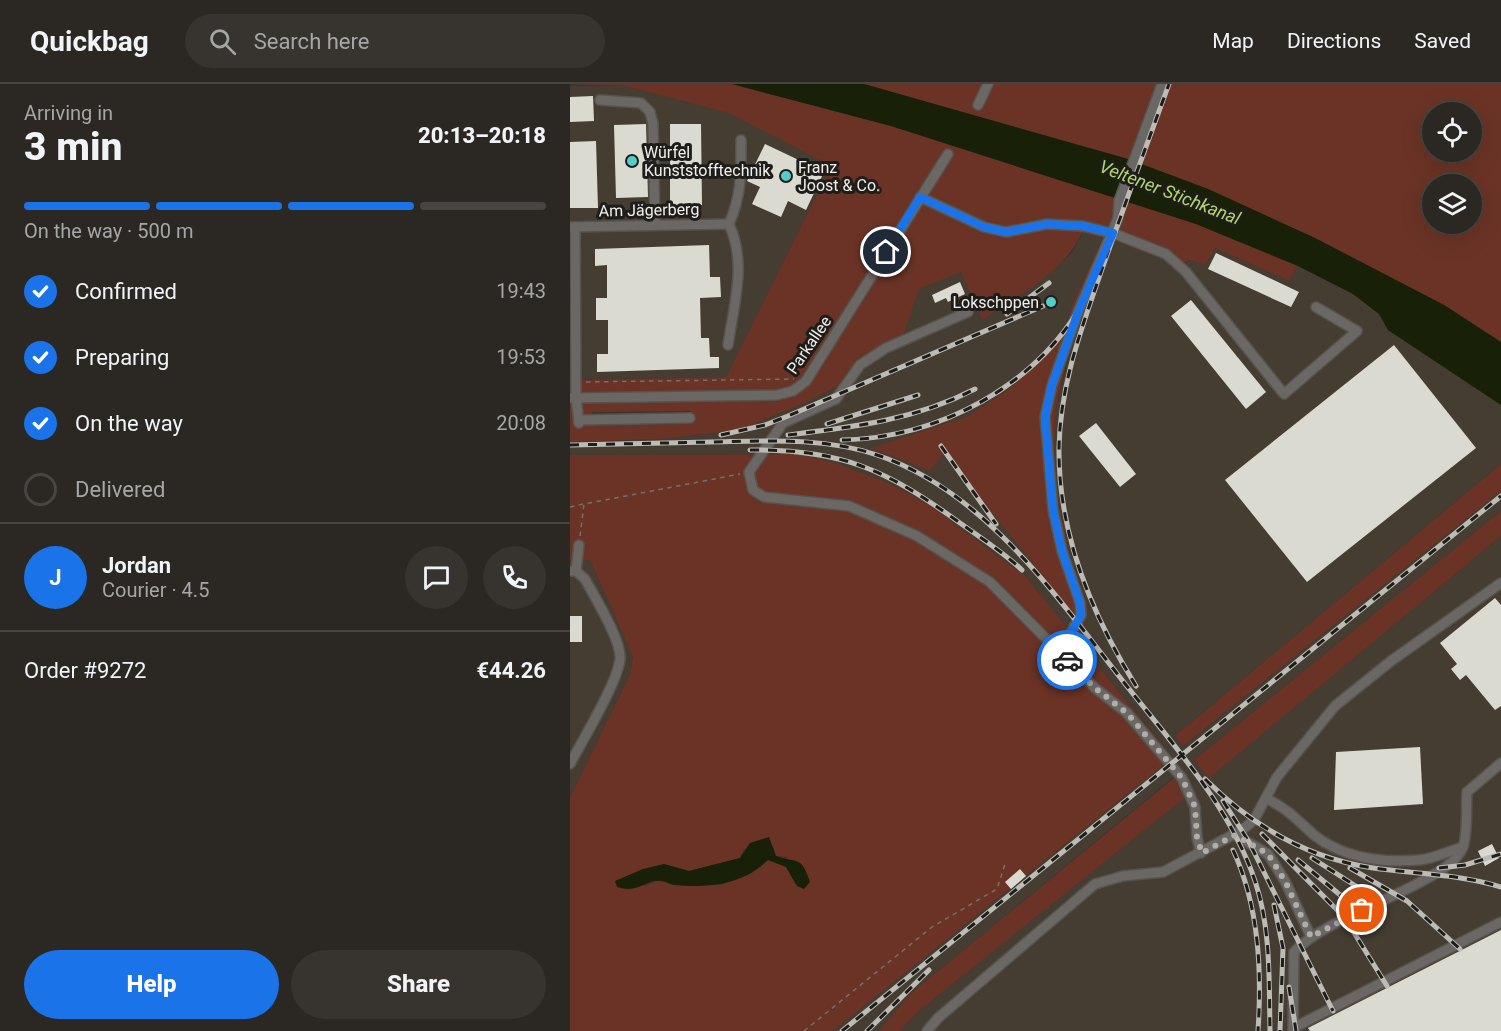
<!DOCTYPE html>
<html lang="en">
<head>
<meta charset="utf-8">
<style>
	body { margin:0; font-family:Roboto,sans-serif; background:#373430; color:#f1f3f6; height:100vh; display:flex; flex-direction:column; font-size:22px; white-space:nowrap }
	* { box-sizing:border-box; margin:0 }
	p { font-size:20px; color:#a6a6a6 }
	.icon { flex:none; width:33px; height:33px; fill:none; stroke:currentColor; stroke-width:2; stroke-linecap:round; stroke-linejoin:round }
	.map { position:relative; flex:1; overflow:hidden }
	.drawer { display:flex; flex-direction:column; background:#2b2823; width:570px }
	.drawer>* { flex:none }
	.fabs { position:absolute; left:852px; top:18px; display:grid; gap:12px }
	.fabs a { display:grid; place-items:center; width:60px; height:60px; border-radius:50%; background:#2b2823; box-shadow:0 6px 24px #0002,0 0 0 2px #474441; font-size:30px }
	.pin { position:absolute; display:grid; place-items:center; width:51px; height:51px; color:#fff; margin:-26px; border:3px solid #fff; border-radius:50%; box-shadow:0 2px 6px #0007 }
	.courier { position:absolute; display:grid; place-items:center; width:60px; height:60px; margin:-30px; border:4px solid #1a73e8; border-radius:50%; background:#fff; color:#222; box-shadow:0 2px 8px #0007 }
	.overview em { font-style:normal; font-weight:800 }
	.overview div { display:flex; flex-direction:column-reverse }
	.overview { display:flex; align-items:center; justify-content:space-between; height:102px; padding:0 24px }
	h1 { font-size:39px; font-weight:800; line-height:45px }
	.bar { display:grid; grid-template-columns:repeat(4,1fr); gap:9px 6px; align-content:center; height:72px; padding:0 24px }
	.bar i { height:8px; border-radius:4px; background:#474441 }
	.bar .selected { background:#1a73e8 }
	.bar p { grid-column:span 4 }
	.line { display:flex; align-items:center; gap:15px; padding:0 24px; border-top:2px solid #474441 }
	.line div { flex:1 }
	.round { display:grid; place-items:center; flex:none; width:63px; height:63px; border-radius:32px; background:#373430 }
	ol { padding:0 24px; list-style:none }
	li { display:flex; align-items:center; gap:18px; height:66px }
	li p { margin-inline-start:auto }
	li .icon { padding:6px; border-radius:50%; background:#1a73e8; color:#fff; stroke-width:4 }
	li:last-child { color:#a6a6a6 }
	li i { width:33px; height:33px; border:3px solid #474441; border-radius:50% }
	.action { display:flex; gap:12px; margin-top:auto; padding:12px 24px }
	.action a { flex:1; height:69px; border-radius:36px; background:#1a73e8; color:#fff; font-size:24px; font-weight:800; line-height:69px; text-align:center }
	.action a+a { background:#373430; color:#f1f3f6 }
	header { display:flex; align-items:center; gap:36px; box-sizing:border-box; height:84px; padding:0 30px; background:#2b2823; border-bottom:2px solid #474441 }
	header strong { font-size:28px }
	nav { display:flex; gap:33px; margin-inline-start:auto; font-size:21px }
	.search { width:420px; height:54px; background:#373430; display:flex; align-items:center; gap:15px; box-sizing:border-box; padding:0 21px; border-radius:33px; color:#a6a6a6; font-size:22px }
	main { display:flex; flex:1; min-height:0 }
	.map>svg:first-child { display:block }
</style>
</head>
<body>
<header>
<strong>Quickbag</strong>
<div class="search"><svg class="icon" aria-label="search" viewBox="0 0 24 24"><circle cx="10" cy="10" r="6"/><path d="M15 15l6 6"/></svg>Search here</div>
<nav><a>Map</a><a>Directions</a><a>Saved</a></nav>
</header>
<main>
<section class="drawer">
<div class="overview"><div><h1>3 min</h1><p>Arriving in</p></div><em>20:13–20:18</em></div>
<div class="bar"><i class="selected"></i><i class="selected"></i><i class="selected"></i><i></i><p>On the way · 500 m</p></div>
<ol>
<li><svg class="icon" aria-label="check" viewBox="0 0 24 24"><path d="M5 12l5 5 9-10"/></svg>Confirmed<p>19:43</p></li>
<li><svg class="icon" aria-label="check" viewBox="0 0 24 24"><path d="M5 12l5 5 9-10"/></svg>Preparing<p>19:53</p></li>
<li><svg class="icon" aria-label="check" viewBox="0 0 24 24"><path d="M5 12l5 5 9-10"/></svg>On the way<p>20:08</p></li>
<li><i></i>Delivered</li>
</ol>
<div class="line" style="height:108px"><b class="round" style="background:#1a73e8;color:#fff">J</b><div><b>Jordan</b><p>Courier · 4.5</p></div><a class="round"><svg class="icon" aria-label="chat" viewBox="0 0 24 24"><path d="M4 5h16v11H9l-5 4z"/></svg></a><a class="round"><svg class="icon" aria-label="phone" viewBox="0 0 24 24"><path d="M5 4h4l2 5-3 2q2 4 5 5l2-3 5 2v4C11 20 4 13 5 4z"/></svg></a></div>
<div class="line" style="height:78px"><div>Order #9272</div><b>€44.26</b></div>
<div class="action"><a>Help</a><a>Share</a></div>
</section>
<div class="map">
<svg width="931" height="947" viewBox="0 0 931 947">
	<rect width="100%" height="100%" fill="#39352f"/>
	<g fill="#453d31">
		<polygon points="0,2 55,2 160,29 261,82 156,293 0,296"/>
		<polygon points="513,149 533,154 502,221 493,252 469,279 435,308 396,333 302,364 360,387 376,366 407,410 518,525 500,472 484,398 485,328 506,245 542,156 591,174 605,184 645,164 719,197 728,182 783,210 809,230 818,246 931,321 931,380 605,652 613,662 931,407 931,427 624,676 639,693 931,452 931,947 329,947 350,926 622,707 589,657 456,493 358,420 319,399 229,370 0,371 0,358 92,355 170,346 237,318 268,302 292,275 334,250 349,205 391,187 412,236 462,202 502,169"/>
		<polygon points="20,476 63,573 60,590 0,713 0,477"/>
		<polygon points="595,680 605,692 340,910 309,947 263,947"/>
	</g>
	<g fill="#6a3325" fill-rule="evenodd">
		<path d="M0,0H162L321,42L562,119L626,140L728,182L719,197L645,164L635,181L620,176L605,184L591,174L542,156L498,271L485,328L484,398L500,472L518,525L513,542L407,410L377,366L360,387L301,364L396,333L435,308L469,279L493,252L502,221L533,154L512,149C493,189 448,212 412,236L391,188L349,205L334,250L292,275L268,302L237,318L170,346L92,355L0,358V296L156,293L261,82L159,29L55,2ZM121,327V340L22,341V328Z"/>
		<path d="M294,0H931V258L874,221L745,154L638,105L558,75ZM862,28H902V68H862ZM862,100H902V140H862Z"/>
		<path d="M229,370L262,378L319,399L358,420L456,493L589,657L623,707L350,926L329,947H309L340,910L605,693L595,680L263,947H0V713L60,590L63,573L20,476L0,477V371ZM203,762L206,772L217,773L227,802L216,783L198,776L152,801H103L89,796L75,802L60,791L94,780L119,787L170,774L174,765Z"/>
		<polygon points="931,380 931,407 613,662 605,652"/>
		<polygon points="931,427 931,452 639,694 624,676"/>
	</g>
	<g fill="#182007">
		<polygon points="162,0 294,0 558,75 638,105 745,154 874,221 931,258 931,321 818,246 809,230 783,210 728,182 626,140 321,42"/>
		<path d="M199,753L206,772C227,780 231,770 240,798L234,805L227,802L216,783L198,776C173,801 138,804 104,801C100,800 95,797 91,797C75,795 70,810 47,803L45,797L73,785L94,780L119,787L170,774L180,759Z"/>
	</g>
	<g fill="#dbdad1">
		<polygon points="23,12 24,37 0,38 0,13"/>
		<polygon points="76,40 78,113 46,114 44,41"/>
		<polygon points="100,40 131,40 132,121 100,121"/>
		<polygon points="26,57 28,124 0,124 0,58"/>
		<polygon points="195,60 254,88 236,126 218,117 211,133 182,120 190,103 177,97"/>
		<polygon points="139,161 140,193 150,193 151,213 130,214 131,254 139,254 140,273 149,273 149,284 27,288 27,270 38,270 38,236 26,236 26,214 37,214 37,181 25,182 25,165"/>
		<polygon points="646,169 729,208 721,223 638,185"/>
		<polygon points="390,198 395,210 378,218 376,214 365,219 362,211"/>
		<polygon points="621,216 696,308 676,325 601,232"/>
		<polygon points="824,261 906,364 737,498 655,396"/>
		<polygon points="526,339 566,390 550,403 509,352"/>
		<polygon points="925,514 931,521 931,622 925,626 896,591 890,596 881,585 887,580 870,559"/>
		<rect x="0" y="532" width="12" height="26"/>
		<polygon points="850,663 853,720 764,726 766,668"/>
		<polygon points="922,760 929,774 915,782 908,767"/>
		<polygon points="450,785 456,792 441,805 435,798"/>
		<polygon points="931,846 931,947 740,947 738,944"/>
	</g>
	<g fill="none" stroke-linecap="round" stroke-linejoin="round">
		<defs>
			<g id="minor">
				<polyline points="30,16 71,19 80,28 83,40 85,141"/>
				<polyline points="408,21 418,0"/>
				<polyline points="350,113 414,143 436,148 477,140 513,142 545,150 596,170 616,188 714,310 787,247 746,223"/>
				<polyline points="0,143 159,140"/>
				<polyline points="5,143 6,314 9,339"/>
				<polyline points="398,228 316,264 290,281 266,315 213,339 179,388 183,406 194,413 279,422 347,452 420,498 525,604 557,629 612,694 625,723 627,754 631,769"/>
				<path d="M158,261C164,220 177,179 159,140C172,110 171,88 171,56"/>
				<polyline points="0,314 207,311 223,307 236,297 378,70"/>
				<polyline points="9,336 120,334"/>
				<path d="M0,487H6L15,495C24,512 52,557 50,575C48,598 12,657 0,680"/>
				<polyline points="6,487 9,461"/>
				<polyline points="497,576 496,557 511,531 510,519 492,467 483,426 475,333 482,301 508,228 548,134 549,117 592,0"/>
				<path d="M697,715C717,724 728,737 744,751C773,774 813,779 849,776C863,775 879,767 893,763"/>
				<polyline points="665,751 698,770 715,797 741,853"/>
				<polyline points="723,944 931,838"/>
				<polyline points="357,947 368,934 525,800 553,792 593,788 672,746 684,736 707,693 765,622 821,577 931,499"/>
				<path d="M723,947L724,868C758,830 879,800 893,763C898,750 896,722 897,708L931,679"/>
			</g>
		</defs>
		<use href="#minor" stroke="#56534d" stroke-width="12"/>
		<g stroke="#74706b" stroke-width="1.5" stroke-dasharray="4.5 4.5" stroke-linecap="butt">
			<polyline points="16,298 224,295"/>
			<polyline points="0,423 13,420"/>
			<polyline points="10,452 14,420 170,390"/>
			<polyline points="234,947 362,843 427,805 436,777"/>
		</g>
		<use href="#minor" stroke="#6b6765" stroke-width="9"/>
		<defs>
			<g id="rail">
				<polyline points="437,230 479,199"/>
				<polyline points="257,340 348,311"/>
				<polyline points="151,351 195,341 218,332 473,222"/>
				<path d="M218,351C284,343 345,336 405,305"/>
				<path d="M272,356C368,354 468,302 515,215"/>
				<path d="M0,361C47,360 94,359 141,358C196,357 254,353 307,371C418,408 490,518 560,606C606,664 661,725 685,797C701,844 699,897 700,947"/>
				<polyline points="371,362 426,440"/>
				<path d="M180,366C272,365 317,386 390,439C411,454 433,468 452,486"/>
				<path d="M566,602C522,531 488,450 489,364C490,301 511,246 531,188C553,125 576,63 599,0"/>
				<path d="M635,695C682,742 737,774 803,784C846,790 889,790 931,803"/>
				<polyline points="653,717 679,758 763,927"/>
				<polyline points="692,750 775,834 817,902"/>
				<path d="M663,766C689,822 692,886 688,947"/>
				<polyline points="742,774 803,813"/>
				<polyline points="728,776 775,815"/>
				<polyline points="780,784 837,817 890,865"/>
				<polyline points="869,784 895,781 931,770"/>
				<polyline points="704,821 713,864 710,947"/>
				<polyline points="719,903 726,947"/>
				<polyline points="272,947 931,412"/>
				<polyline points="297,947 359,886"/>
			</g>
		</defs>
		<use href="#rail" stroke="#bdbbb6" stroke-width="5"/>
		<use href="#rail" stroke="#1f1d1a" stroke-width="3" stroke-dasharray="9" stroke-linecap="butt"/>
	</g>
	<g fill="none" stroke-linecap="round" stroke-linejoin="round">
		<polyline stroke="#b1aea9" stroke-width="6" stroke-dasharray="0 10.8" points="497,576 525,604 557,629 612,694 625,723 627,754 632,769 665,751 698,770 715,797 741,853 792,826"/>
		<polyline stroke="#1a73e8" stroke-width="8" points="316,168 350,113 414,143 436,148 477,140 513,142 543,149 508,228 482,301 475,333 483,426 492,467 510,519 511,531 496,557 497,576"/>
	</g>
	<g fill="#53cdca" stroke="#1f1d1a" stroke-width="2">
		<circle cx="62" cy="77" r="6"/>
		<circle cx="216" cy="92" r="6"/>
		<circle cx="481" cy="218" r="6"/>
	</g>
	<g text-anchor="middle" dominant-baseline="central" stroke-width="6" stroke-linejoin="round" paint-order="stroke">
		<g font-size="16" fill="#f1efeb" stroke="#1f1d1a" text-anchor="start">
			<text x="74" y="68">Würfel<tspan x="74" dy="18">Kunststofftechnik</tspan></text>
			<text x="228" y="83">Franz<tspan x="228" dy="18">Joost &amp; Co.</tspan></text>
			<text x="469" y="218" text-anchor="end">Lokschppen</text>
		</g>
		<g font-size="16" fill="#f1efeb" stroke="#1f1d1a">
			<text transform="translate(79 126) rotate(-1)">Am Jägerberg</text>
			<text transform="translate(239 261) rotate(-56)">Parkallee</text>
		</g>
		<g font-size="18" font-style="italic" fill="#b2d66a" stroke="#1f1d1a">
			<text transform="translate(600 108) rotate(21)">Veltener Stichkanal</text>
		</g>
	</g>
</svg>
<div class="fabs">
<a><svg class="icon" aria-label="locate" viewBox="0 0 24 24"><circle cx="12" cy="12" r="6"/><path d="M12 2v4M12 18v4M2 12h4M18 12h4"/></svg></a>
<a><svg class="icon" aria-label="layers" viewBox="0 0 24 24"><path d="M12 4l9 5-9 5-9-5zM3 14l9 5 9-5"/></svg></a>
</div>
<div class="pin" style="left:792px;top:826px;background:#ea580c"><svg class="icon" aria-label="bag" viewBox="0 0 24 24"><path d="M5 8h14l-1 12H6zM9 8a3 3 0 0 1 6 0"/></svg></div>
<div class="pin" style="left:316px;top:168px;background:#1f2937"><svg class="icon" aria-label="home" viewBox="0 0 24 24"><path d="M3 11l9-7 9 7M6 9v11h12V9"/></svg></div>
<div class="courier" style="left:497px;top:576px"><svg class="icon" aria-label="car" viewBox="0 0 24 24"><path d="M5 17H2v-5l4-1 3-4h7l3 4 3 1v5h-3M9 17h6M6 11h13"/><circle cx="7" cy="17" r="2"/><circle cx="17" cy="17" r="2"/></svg></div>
</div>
</main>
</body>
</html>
